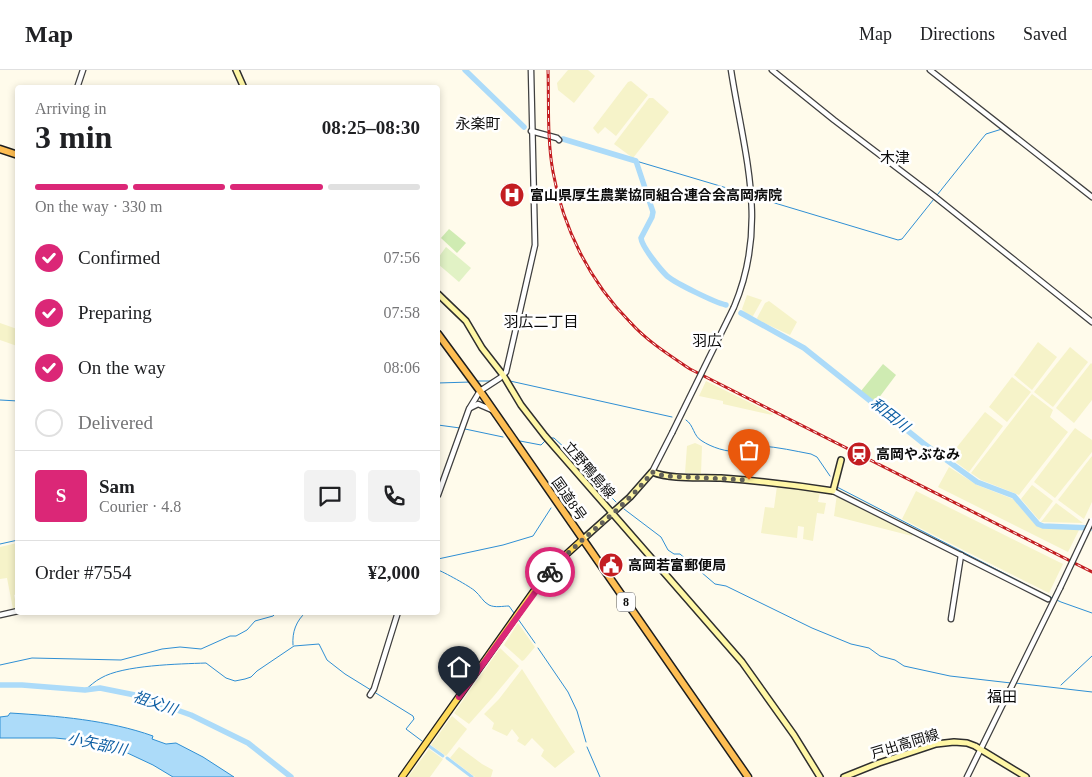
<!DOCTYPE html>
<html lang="en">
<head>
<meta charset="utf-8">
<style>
	body { margin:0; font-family:"Times New Roman","Noto Sans JP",serif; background:#f2f2f2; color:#202124; height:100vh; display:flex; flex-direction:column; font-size:19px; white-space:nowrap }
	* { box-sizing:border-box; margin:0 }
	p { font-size:16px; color:#757577 }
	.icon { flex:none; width:28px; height:28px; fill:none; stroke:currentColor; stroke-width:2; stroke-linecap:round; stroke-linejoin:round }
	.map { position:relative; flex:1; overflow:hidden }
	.drawer { position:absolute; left:15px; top:15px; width:425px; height:530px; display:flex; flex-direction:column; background:#fff; border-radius:5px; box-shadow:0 2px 8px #0003 }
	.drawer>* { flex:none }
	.pin { position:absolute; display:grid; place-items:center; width:42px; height:42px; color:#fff; margin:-51px -21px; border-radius:50% 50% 50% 0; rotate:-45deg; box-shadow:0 0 5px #0007 }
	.pin .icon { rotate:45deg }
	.courier { position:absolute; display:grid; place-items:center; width:50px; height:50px; margin:-25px; border:4px solid #db2777; border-radius:50%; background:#fff; color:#222; box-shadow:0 1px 6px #0007 }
	.overview em { font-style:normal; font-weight:700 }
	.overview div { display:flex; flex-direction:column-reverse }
	.overview { display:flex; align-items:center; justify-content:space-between; height:85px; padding:0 20px }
	h1 { font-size:32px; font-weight:700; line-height:38px }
	.bar { display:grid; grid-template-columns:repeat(4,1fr); gap:8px 5px; align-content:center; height:60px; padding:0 20px }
	.bar i { height:6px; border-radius:4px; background:#e0e0e0 }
	.bar .selected { background:#db2777 }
	.bar p { grid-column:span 4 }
	.line { display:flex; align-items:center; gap:12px; padding:0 20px; border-top:1px solid #e0e0e0 }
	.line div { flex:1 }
	.round { display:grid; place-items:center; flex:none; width:52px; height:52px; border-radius:5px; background:#f2f2f2 }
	ol { padding:0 20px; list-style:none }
	li { display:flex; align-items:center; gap:15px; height:55px }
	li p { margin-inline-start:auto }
	li .icon { padding:5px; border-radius:50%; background:#db2777; color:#fff; stroke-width:4 }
	li:last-child { color:#757577 }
	li i { width:28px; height:28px; border:2px solid #e0e0e0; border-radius:50% }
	header { display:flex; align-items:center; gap:30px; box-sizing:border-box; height:70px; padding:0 25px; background:#fff; border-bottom:1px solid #e0e0e0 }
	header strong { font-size:24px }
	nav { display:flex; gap:28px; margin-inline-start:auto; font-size:18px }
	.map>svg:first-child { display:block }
</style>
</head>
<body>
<header>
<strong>Map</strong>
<nav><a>Map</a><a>Directions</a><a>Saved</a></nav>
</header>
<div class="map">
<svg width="1092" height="707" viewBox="0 0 1092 707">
	<rect width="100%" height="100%" fill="#fffbeb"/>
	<g fill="#f6f3c9">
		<polygon points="568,0 588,0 595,6 574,33 558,20 557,13"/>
		<polygon points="631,11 648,25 616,66 605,57 598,64 593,58 628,12"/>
		<polygon points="649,28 653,28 669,42 633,88 614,74"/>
		<polygon points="747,225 762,230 753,246 747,245 742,239"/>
		<polygon points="769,231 797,252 790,265 758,250 757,248 765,233"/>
		<polygon points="0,253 17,259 17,276 0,270"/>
		<polygon points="1038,272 1057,287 1032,320 1014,305"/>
		<polygon points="1070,277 1088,292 1053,337 1034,322"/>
		<polygon points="1091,293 1092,294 1092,330 1074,353 1056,338"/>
		<polygon points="1012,307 1031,322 1007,352 989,337"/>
		<polygon points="706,311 773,344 772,345 723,334 723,331 699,326"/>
		<polygon points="1032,324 1053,340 1050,347 1068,362 1019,425 981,410 971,403"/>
		<polygon points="985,342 1003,356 969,402 949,387"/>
		<polygon points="1075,358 1092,370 1092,382 1055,428 1034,412"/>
		<polygon points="695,373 702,376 701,404 685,403 687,376"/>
		<polygon points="1092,386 1092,432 1084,449 1058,430"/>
		<polygon points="949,397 977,415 1013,429 1033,452 1042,458 1080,458 1068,482 938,417"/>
		<polygon points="1032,415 1053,431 1039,450 1021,429"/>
		<polygon points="777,416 820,422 818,432 826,433 824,444 817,443 813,471 803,469 804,457 798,456 797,468 761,463 765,437 774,438"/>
		<polygon points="916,421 1063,494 1049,523 902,449"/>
		<polygon points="837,424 914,463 912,466 834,446"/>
		<polygon points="1056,433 1083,453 1041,452"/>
		<polygon points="17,473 17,524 14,525 17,538 13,539 7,508 0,509 0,477"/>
		<polygon points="518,553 535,577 524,590 522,591 504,575"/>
		<polygon points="500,578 519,596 493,627 469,654 454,643"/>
		<polygon points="522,599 575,682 555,698 541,686 544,680 532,668 525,676 517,671 519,668 512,659 507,666 492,659 494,653 484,644 499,629"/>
		<polygon points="452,646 467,659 446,686 431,675"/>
		<polygon points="459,677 482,694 493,700 491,707 475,707 450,688"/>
		<polygon points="429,679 443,689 430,707 408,707"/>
	</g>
	<g fill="#cfebb2">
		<polygon points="449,159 466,173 457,183 441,168"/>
		<polygon points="883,294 896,305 875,333 861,321"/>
	</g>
	<polygon fill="#e1f2c5" points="446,177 471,198 459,212 438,194 438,188"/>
	<path fill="#acdbf9" stroke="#2f8fd4" d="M10,643C58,646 108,650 153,666L152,669L166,674L176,673L203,687L234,707H173L153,695L121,680L96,672L55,668H0V647L8,646Z"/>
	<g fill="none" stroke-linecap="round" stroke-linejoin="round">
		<g stroke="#2f8fd4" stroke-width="1">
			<polyline points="636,91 747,124"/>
			<polyline points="758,128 898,170 902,169 981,70 986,64 1002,59"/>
			<polyline points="477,311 493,311"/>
			<polyline points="510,311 672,347"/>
			<polyline points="438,313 471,312"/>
			<polyline points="0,330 18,331"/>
			<path d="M686,350C694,355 693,366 702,371C711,377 728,383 739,381C747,379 753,375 761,376C778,377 795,381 811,384L817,387L830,406"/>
			<polyline points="438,355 460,358"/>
			<polyline points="465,359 503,367"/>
			<polyline points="550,368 554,368 591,402 604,409 607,414 606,422 616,432"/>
			<polyline points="520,371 541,375 546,370"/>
			<polyline points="837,417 1040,522 1061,532 1092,543"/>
			<polyline points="624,439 661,467 668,480 674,484 680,484 715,514 726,516 812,558 851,574 869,578 880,586 895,590 904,596 950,606 1011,613"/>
			<polyline points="0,474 18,470"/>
			<polyline points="438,489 503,475 533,466 551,438"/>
			<path d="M438,500C442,501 471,517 475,521C480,525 483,532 489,535C495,538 503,536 509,536L514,543"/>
			<polyline points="518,549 535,573"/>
			<path d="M293,575C292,562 296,551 306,542"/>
			<polyline points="538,578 568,622 577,641 586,672"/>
			<polyline points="0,595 32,588 121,590 162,579 180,577 201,579 230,566 236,566 247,560 255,551 273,546 277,542"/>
			<polyline points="1015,613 1092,622"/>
			<polyline points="1061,615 1092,586"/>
			<path d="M85,620C90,616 95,611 101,608C123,595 179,594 206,593L226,608L235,611L245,609L251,607L257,601L294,576L319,574L327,590L345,604L413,646L414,649L406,659L422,671"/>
			<polyline points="587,677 600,707"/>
		</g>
		<g stroke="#acdbf9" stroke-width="3">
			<polyline points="429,676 443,686"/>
			<polyline points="447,688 472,707"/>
		</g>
		<g stroke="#acdbf9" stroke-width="5.5">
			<polyline points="465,0 524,57"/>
			<path d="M563,69L636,91L653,142L652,147L641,168C642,177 660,199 667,206C677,214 714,232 726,235"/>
			<polyline points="741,243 804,278 923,373 977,412 1014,426 1038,454 1043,456 1092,458"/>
			<polyline points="0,615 22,615 85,620 100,618 135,625 191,645 248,673 291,707"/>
		</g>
		<defs>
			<g id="tertiary">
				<path d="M731,0C744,84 769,154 734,237"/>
				<polyline points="772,0 834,50 934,126 1092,252"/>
				<polyline points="930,0 1092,127"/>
				<polyline points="77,18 83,0"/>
				<polyline points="531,61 557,68 559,70"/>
				<polyline points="470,338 478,334 492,340"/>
				<polyline points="652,402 672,363"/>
				<polyline points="833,421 1048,529"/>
				<polyline points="438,425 469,339 480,321 500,308 506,302 535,175 531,0"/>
				<polyline points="0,545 18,541"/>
				<polyline points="951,549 961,485"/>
				<polyline points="370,625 374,619 398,542"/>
				<polyline points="967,707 1060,518"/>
			</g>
			<g id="secondary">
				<polyline points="236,0 244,18"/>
				<polyline points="438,224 466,251 482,278 503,305 521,335 545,366 742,592 794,665 820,707"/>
				<path d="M582,470L630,427L652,402C673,410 698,407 721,408C759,411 795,415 833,421L841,390"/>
				<polyline points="844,707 879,693 936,674 954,672 967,673 975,676 1026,707"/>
			</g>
			<polyline id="primary" points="402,707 541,511 560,490 582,470"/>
			<g id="trunk">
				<polyline points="0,79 18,85"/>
				<polyline points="438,264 480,321 748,707"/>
			</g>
		</defs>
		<use href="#tertiary" stroke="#3f3f3f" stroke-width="7"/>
		<use href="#secondary" stroke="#2e2e2e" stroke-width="8"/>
		<use href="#primary" stroke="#1d1d1d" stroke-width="8"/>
		<use href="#trunk" stroke="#1d1d1d" stroke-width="9"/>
		<use href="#tertiary" stroke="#fff" stroke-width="4.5"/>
		<use href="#secondary" stroke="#fff7a6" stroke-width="5"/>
		<use href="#primary" stroke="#ffdb5b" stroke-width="5.5"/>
		<use href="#trunk" stroke="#febe53" stroke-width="6"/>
		<defs>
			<path id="rail" d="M548,0C549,34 547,69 553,102C563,158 590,212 630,252C647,271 669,285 690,299L1092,502"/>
		</defs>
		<use href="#rail" stroke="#c31d21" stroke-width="3"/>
		<use href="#rail" stroke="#fff" stroke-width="1" stroke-dasharray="4" stroke-linecap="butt"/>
		<defs>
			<g id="tertiary-bridge">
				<polyline points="672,363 734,237"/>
				<polyline points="1060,518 1092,450"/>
			</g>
		</defs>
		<use href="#tertiary-bridge" stroke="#3f3f3f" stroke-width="7" stroke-linecap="butt"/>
		<use href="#tertiary-bridge" stroke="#fff" stroke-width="4.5"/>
	</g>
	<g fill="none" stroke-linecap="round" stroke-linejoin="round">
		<path stroke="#61605a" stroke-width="5" stroke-dasharray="0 9" d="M550,502C581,466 623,441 652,402L665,406L749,410"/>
		<polyline stroke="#db2777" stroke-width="6" points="459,627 550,502"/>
	</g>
	<defs>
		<symbol id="hospital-disc" viewBox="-11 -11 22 22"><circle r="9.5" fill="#c31d21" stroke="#fff"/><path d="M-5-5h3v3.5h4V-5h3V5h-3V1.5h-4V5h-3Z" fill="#fff"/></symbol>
		<symbol id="station-disc" viewBox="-11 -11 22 22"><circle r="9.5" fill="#c31d21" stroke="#fff"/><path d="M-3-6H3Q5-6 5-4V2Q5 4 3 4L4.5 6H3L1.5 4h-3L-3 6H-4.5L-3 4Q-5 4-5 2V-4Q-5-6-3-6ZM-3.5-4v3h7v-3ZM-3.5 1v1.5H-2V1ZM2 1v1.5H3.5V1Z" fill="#fff"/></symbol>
		<symbol id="civic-disc" viewBox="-11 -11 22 22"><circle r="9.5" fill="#c31d21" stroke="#fff"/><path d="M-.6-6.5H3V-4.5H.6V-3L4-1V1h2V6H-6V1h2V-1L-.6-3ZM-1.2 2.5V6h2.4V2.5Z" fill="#fff"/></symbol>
	</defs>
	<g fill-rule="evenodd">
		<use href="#hospital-disc" x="498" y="111" width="28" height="28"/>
		<use href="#station-disc" x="845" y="370" width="28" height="28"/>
		<use href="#civic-disc" x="597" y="481" width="28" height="28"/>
	</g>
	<g text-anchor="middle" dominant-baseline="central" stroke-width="5" stroke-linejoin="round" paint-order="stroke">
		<rect fill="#fff" stroke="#555" stroke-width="1" x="617" y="522.5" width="18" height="19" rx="4"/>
		<g font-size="12" font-weight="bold" fill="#0c0c0c">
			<text x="626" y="532">8</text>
		</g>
		<g font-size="14" font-weight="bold" fill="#0c0c0c" stroke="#fff" text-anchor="start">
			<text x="530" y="125">富山県厚生農業協同組合連合会高岡病院</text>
			<text x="876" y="384">高岡やぶなみ</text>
			<text x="628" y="495">高岡若富郵便局</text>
		</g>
		<g font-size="14" fill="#0c0c0c" stroke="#fff">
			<text transform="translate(589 400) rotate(49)">立野鴨島線</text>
			<text transform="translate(569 429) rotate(55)">国道8号</text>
			<text transform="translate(905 674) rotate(-17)">戸出高岡線</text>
		</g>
		<g font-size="15" fill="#0c0c0c" stroke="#fff">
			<text x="478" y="54">永楽町</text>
			<text x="895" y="88">木津</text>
			<text x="541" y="252">羽広二丁目</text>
			<text x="707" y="271">羽広</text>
			<text x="1002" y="627">福田</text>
		</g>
		<g font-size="15" font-style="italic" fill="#0f5fa4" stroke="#fff">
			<text transform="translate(890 345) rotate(38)">和田川</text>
			<text transform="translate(155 633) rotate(19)">祖父川</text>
			<text transform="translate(97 674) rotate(12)">小矢部川</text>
		</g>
	</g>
</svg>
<div class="pin" style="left:749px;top:410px;background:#ea580c"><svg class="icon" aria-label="bag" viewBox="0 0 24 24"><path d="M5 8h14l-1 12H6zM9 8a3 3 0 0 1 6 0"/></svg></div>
<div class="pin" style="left:459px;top:627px;background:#1f2937"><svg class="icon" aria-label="home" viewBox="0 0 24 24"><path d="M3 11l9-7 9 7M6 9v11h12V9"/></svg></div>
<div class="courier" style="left:550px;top:502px"><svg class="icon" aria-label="bike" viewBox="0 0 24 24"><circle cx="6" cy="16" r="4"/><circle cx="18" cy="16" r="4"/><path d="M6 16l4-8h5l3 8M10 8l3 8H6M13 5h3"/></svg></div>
<section class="drawer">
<div class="overview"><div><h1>3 min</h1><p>Arriving in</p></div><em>08:25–08:30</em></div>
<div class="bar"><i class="selected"></i><i class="selected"></i><i class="selected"></i><i></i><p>On the way · 330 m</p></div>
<ol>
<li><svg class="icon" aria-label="check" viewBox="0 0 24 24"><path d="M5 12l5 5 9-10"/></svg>Confirmed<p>07:56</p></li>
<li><svg class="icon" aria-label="check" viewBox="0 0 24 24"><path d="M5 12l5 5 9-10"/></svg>Preparing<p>07:58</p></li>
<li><svg class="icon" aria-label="check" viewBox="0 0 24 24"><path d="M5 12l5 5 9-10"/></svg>On the way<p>08:06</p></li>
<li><i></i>Delivered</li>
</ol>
<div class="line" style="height:90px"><b class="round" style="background:#db2777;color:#fff">S</b><div><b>Sam</b><p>Courier · 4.8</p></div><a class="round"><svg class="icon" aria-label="chat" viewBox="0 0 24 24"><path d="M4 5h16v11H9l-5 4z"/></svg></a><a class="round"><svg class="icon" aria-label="phone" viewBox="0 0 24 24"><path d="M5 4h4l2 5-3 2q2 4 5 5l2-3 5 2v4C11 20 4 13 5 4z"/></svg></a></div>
<div class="line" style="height:65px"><div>Order #7554</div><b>¥2,000</b></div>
</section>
</div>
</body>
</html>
